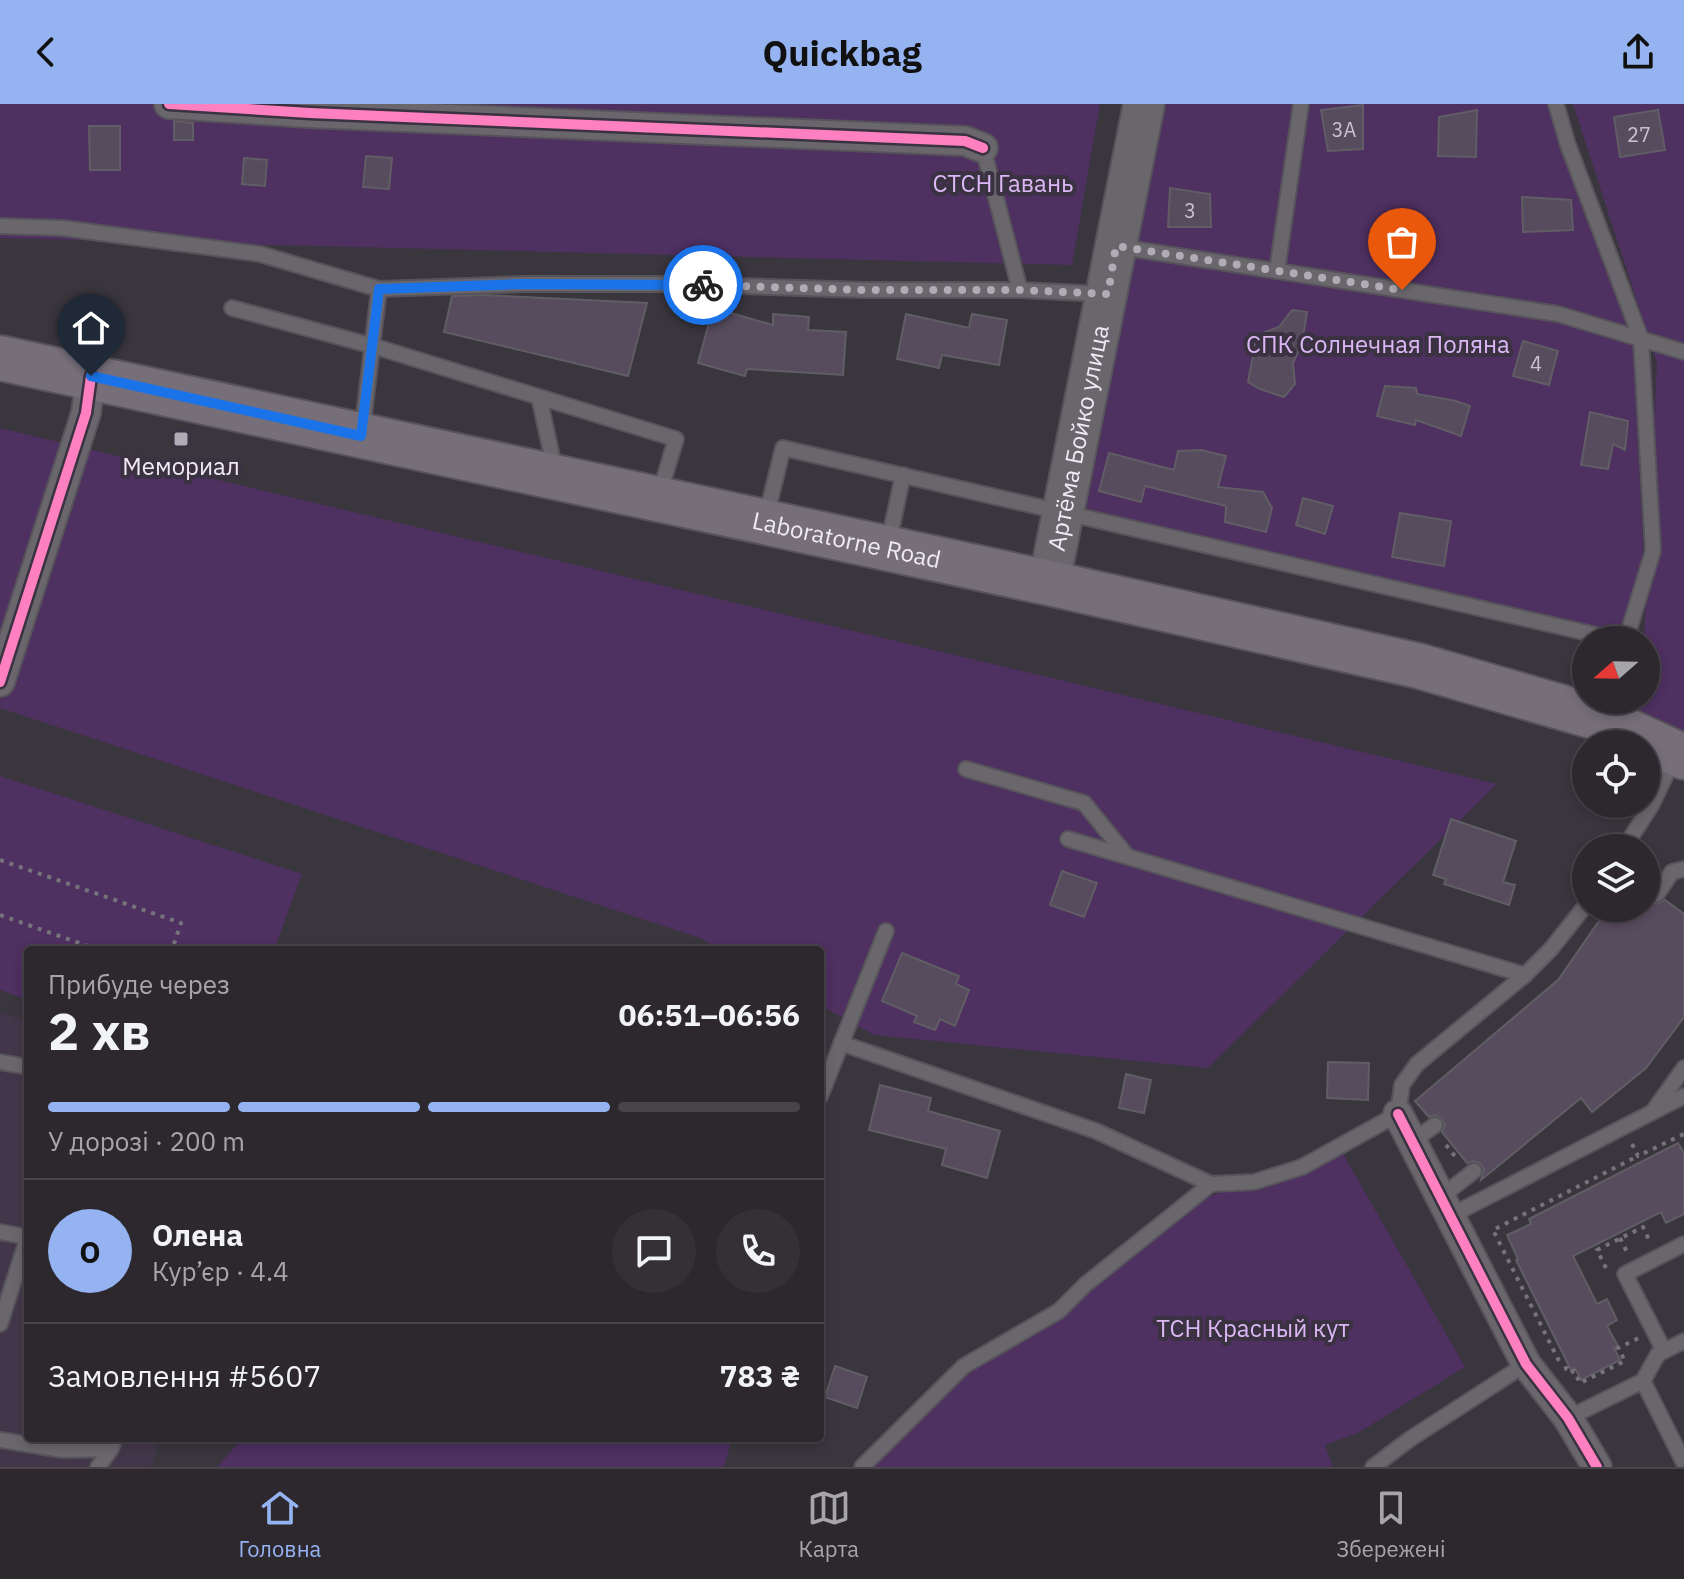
<!DOCTYPE html>
<html lang="uk">
<head>
<meta charset="utf-8">
<style>
	body { margin:0; font-family:"IBM Plex Sans",sans-serif; background:#343036; color:#f1f3f6; height:100vh; display:flex; flex-direction:column; font-size:30px; white-space:nowrap }
	* { box-sizing:border-box; margin:0 }
	p { font-size:26px; color:#a6a6aa }
	.icon { flex:none; width:44px; height:44px; fill:none; stroke:currentColor; stroke-width:2; stroke-linecap:round; stroke-linejoin:round }
	.map { position:relative; flex:1; overflow:hidden }
	.details { position:absolute; left:24px; top:842px; width:800px; height:496px; display:flex; flex-direction:column; background:#2c282e; border-radius:8px; box-shadow:0 4px 12px #0003,0 0 0 2px #48444a }
	.details>* { flex:none }
	.needle { width:52px; rotate:250deg }
	.tools { position:absolute; left:1572px; top:522px; display:grid; gap:16px }
	.tools a { display:grid; place-items:center; width:88px; height:88px; border-radius:50%; background:#2c282e; box-shadow:0 4px 12px #0003,0 0 0 2px #48444a; font-size:40px }
	.pin { position:absolute; display:grid; place-items:center; width:68px; height:68px; color:#fff; margin:-82px -34px; border-radius:50% 50% 50% 0; rotate:-45deg; box-shadow:0 0 8px #0007 }
	.pin .icon { rotate:45deg }
	.courier { position:absolute; display:grid; place-items:center; width:80px; height:80px; margin:-40px; border:6px solid #1a73e8; border-radius:50%; background:#fff; color:#222; box-shadow:0 2px 10px #0007 }
	.summary em { font-style:normal; font-weight:800 }
	.summary div { display:flex; flex-direction:column-reverse }
	.summary { display:flex; align-items:center; justify-content:space-between; height:136px; padding:0 24px }
	h1 { font-size:52px; font-weight:800; line-height:60px }
	.bar { display:grid; grid-template-columns:repeat(4,1fr); gap:12px 8px; align-content:center; height:96px; padding:0 24px }
	.bar i { height:10px; border-radius:6px; background:#48444a }
	.bar .current { background:#95b2f1 }
	.bar p { grid-column:span 4 }
	.line { display:flex; align-items:center; gap:20px; padding:0 24px; border-top:2px solid #48444a }
	.line div { flex:1 }
	.round { display:grid; place-items:center; flex:none; width:84px; height:84px; border-radius:42px; background:#343036 }
	header { display:flex; justify-content:space-between; align-items:center; height:104px; padding:0 24px; background:#95b2f1; color:#111; font-size:36px; font-weight:800 }
	.dock { display:flex; justify-content:space-around; align-items:center; height:112px; border-top:2px solid #48444a; background:#2c282e; font-size:22px; color:#a6a6aa }
	.dock a { display:grid; justify-items:center; gap:4px }
	.dock .current { color:#95b2f1 }
	.map>svg:first-child { display:block }
</style>
</head>
<body>
<header><svg class="icon" aria-label="back" viewBox="0 0 24 24"><path d="M15 5l-7 7 7 7"/></svg>Quickbag<svg class="icon" aria-label="share" viewBox="0 0 24 24"><path d="M12 15V3M7 8l5-5 5 5M5 13v7h14v-7"/></svg></header>
<div class="map">
<svg width="1684" height="1363" viewBox="0 0 1684 1363">
	<rect width="100%" height="100%" fill="#3a363e"/>
	<polygon fill="#42374a" points="0,908 28,918 28,1334 161,1334 151,1363 0,1363"/>
	<g fill="#4e3061">
		<polygon points="0,0 1100,0 1072,161 0,134"/>
		<polygon points="1151,0 1552,0 1633,239 1643,442 1638,536 1595,536 1070,416"/>
		<polygon points="1573,0 1684,0 1684,633 1632,604 1634,596 1646,596 1646,536 1644,536 1657,259"/>
		<polygon points="0,324 1497,680 1208,964 874,931 820,901 820,846 721,846 700,834 0,604"/>
		<polygon points="0,672 302,770 274,846 28,846 28,896 0,886"/>
		<polygon points="1338,1041 1465,1263 1358,1329 1325,1341 1333,1363 870,1363 970,1263 1181,1105 1279,1063"/>
		<polygon points="243,1334 732,1334 724,1363 217,1363"/>
	</g>
	<g fill="#574c5e" stroke="#605d64" stroke-width="2">
		<polygon points="1363,1 1363,45 1328,47 1321,6"/>
		<polygon points="1477,6 1476,53 1438,52 1439,13"/>
		<polygon points="1658,6 1665,46 1620,53 1614,13"/>
		<polygon points="174,17 193,19 193,36 174,36"/>
		<polygon points="89,22 120,22 120,66 90,66"/>
		<polygon points="366,52 392,54 389,85 363,83"/>
		<polygon points="244,54 267,56 265,82 242,80"/>
		<polygon points="1170,84 1210,90 1211,123 1168,123"/>
		<polygon points="1522,93 1571,96 1573,126 1523,128"/>
		<polygon points="484,191 647,199 628,272 444,228 452,192"/>
		<polygon points="713,204 773,221 773,210 809,213 808,226 846,228 843,271 747,265 745,272 698,259"/>
		<polygon points="1292,206 1307,208 1302,239 1293,259 1295,280 1284,293 1260,285 1248,278 1257,231 1279,223"/>
		<polygon points="906,210 969,224 972,210 1007,216 999,261 942,251 939,264 897,255"/>
		<polygon points="1523,237 1558,247 1549,281 1513,272"/>
		<polygon points="1385,282 1416,284 1417,290 1456,297 1470,302 1461,332 1416,316 1415,321 1377,312"/>
		<polygon points="1590,308 1628,317 1625,346 1613,340 1608,365 1581,361"/>
		<polygon points="1201,346 1226,352 1218,383 1263,388 1272,404 1266,428 1225,418 1226,402 1145,382 1141,398 1099,387 1109,349 1174,366 1178,347"/>
		<polygon points="1303,394 1333,402 1325,430 1296,421"/>
		<polygon points="1400,409 1451,417 1444,462 1392,453"/>
		<polygon points="1451,715 1516,737 1503,778 1515,781 1509,801 1444,780 1446,775 1433,771"/>
		<polygon points="1062,767 1097,779 1084,813 1050,801"/>
		<polygon points="1646,781 1649,784 1647,790 1651,798 1657,800 1665,796 1684,810 1684,913 1646,964 1592,1008 1581,994 1481,1076 1484,1066 1481,1060 1473,1057 1467,1059 1442,1028 1445,1021 1442,1014 1435,1011 1429,1013 1415,997 1558,876 1608,804 1646,804"/>
		<polygon points="902,849 959,872 956,880 969,886 955,922 940,915 935,926 914,918 917,912 882,897"/>
		<polygon points="1328,958 1369,959 1368,996 1327,994"/>
		<polygon points="1126,970 1151,976 1144,1009 1119,1004"/>
		<polygon points="880,981 931,994 928,1007 1000,1027 987,1074 942,1061 946,1045 869,1026"/>
		<polygon points="1678,1039 1684,1049 1684,1110 1666,1119 1661,1108 1573,1152 1597,1200 1607,1195 1617,1216 1607,1222 1618,1242 1614,1244 1620,1256 1581,1276 1575,1264 1571,1266 1516,1156 1518,1155 1507,1131 1531,1120 1529,1115"/>
		<polygon points="835,1262 867,1273 857,1304 825,1293"/>
	</g>
	<g fill="none" stroke-linecap="round" stroke-linejoin="round">
		<defs>
			<g id="service">
				<polyline points="1556,0 1568,41 1641,235 1653,447 1626,536"/>
				<polyline points="983,44 1020,186 1104,190"/>
				<polyline points="0,122 62,124 260,150 379,185 522,180 674,180 864,186 1020,186"/>
				<polyline points="1120,143 1558,210 1684,248"/>
				<polyline points="1277,167 1301,0"/>
				<polyline points="232,204 373,242 676,335 659,391"/>
				<polyline points="539,293 555,366"/>
				<polyline points="362,328 379,185"/>
				<polyline points="766,413 783,344 1618,536"/>
				<polyline points="888,441 903,371"/>
				<polyline points="966,665 1084,699 1127,752"/>
				<polyline points="1068,735 1525,871"/>
				<polyline points="1624,744 1651,702 1674,654"/>
				<polyline points="1657,790 1672,768 1684,765"/>
				<polyline points="841,939 1096,1027 1211,1080"/>
				<polyline points="0,958 28,963"/>
				<polyline points="820,993 886,827"/>
				<polyline points="1654,1006 1684,964"/>
				<polyline points="1412,1038 1435,1021"/>
				<polyline points="1441,1093 1474,1067"/>
				<polyline points="1450,1112 1684,992"/>
				<polyline points="0,1128 28,1133 0,1220"/>
				<polyline points="1664,1247 1625,1170 1684,1140"/>
				<polyline points="1643,1277 1658,1250 1684,1237"/>
				<polyline points="1568,1314 1643,1277 1684,1359"/>
				<polyline points="0,1336 63,1346 111,1345"/>
				<polyline points="98,1363 111,1345 115,1334"/>
				<polyline points="862,1363 964,1262 1059,1207 1086,1180 1211,1080 1254,1078 1302,1063 1398,1010 1402,981 1417,960 1525,871 1551,845 1586,801"/>
				<polyline points="1373,1363 1410,1335 1526,1260"/>
			</g>
			<g id="minor">
				<polyline points="169,0 310,9 965,37 983,44"/>
				<polyline points="0,578 86,309 91,272"/>
				<polyline points="1398,1010 1526,1260 1568,1314 1597,1363"/>
			</g>
			<g id="secondary">
				<path id="s1" d="M1049,479L1144,0"/>
			</g>
			<g id="primary">
				<path id="s2" d="M0,254L1049,479L1419,562L1602,615L1684,653"/>
			</g>
		</defs>
		<use href="#service" stroke="#57535a" stroke-width="18"/>
		<use href="#minor" stroke="#57535a" stroke-width="32"/>
		<use href="#secondary" stroke="#57535a" stroke-width="44"/>
		<use href="#primary" stroke="#57535a" stroke-width="48"/>
		<g stroke="#76737a" stroke-width="4" stroke-dasharray="4 6" stroke-linecap="butt">
			<polyline points="78,233 106,238 106,241"/>
			<polyline points="0,756 181,819 172,846"/>
			<polyline points="0,811 99,846"/>
			<polyline points="1632,1040 1638,1052 1684,1030"/>
			<polyline points="1446,1041 1458,1056"/>
			<polyline points="1620,1134 1628,1150"/>
			<polyline points="1606,1164 1597,1146 1643,1123 1649,1136"/>
			<polyline points="1559,1257 1493,1126 1638,1052"/>
			<polyline points="1564,1265 1567,1264 1570,1269 1574,1267 1580,1279 1625,1257 1618,1244 1639,1234"/>
		</g>
		<use href="#service" stroke="#69666c" stroke-width="14"/>
		<use href="#minor" stroke="#69666c" stroke-width="28"/>
		<use href="#secondary" stroke="#69666c" stroke-width="40"/>
		<use href="#primary" stroke="#766f7a" stroke-width="44"/>
		<defs>
			<g id="cycleway">
				<polyline points="169,0 310,9 965,37 983,44"/>
				<polyline points="0,578 86,309 91,272"/>
				<polyline points="1398,1010 1526,1260 1568,1314 1597,1363"/>
			</g>
		</defs>
		<use href="#cycleway" stroke="#3a3241" stroke-width="15"/>
		<use href="#cycleway" stroke="#ff80c0" stroke-width="10"/>
	</g>
	<g fill="none" stroke-linecap="round" stroke-linejoin="round">
		<polyline stroke="#b0abb4" stroke-width="8" stroke-dasharray="0 14.4" points="703,181 864,186 1020,186 1108,190 1116,142 1402,186"/>
		<polyline stroke="#1a73e8" stroke-width="10" points="91,272 361,332 379,185 522,180 703,181"/>
	</g>
	<rect fill="#b0abb4" stroke="#3a3241" stroke-width="3" x="173" y="327" width="16" height="16" rx="4"/>
	<g text-anchor="middle" dominant-baseline="central" stroke-width="8" stroke-linejoin="round" paint-order="stroke">
		<g font-size="20" fill="#c9c2ce">
			<text x="1344" y="25">3А</text>
			<text x="1639" y="30">27</text>
			<text x="1190" y="106">3</text>
			<text x="1536" y="259">4</text>
		</g>
		<g font-size="24" fill="#dbb7f5" stroke="#3a3241">
			<text x="1003" y="79">СТСН Гавань</text>
			<text x="1378" y="240">СПК Солнечная Поляна</text>
			<text x="1253" y="1224">ТСН Красный кут</text>
		</g>
		<g font-size="24" fill="#efeaf4" stroke="#3a3241">
			<text stroke="none"><textPath href="#s1" startOffset="148">Артёма Бойко улица</textPath></text>
			<text stroke="none"><textPath href="#s2" startOffset="866">Laboratorne Road</textPath></text>
		</g>
		<g font-size="24" fill="#efeaf4" stroke="#3a3241">
			<text x="181" y="362">Мемориал</text>
		</g>
	</g>
</svg>
<div class="tools">
<a><svg class="needle" viewBox="-14 -14 28 28"><path d="M0-13l5 13h-10z" fill="#e53935"/><path d="M0 13l5-13h-10z" fill="#a6a6aa"/></svg></a>
<a><svg class="icon" aria-label="locate" viewBox="0 0 24 24"><circle cx="12" cy="12" r="6"/><path d="M12 2v4M12 18v4M2 12h4M18 12h4"/></svg></a>
<a><svg class="icon" aria-label="layers" viewBox="0 0 24 24"><path d="M12 4l9 5-9 5-9-5zM3 14l9 5 9-5"/></svg></a>
</div>
<div class="pin" style="left:1402px;top:186px;background:#ea580c"><svg class="icon" aria-label="bag" viewBox="0 0 24 24"><path d="M5 8h14l-1 12H6zM9 8a3 3 0 0 1 6 0"/></svg></div>
<div class="pin" style="left:91px;top:272px;background:#1f2937"><svg class="icon" aria-label="home" viewBox="0 0 24 24"><path d="M3 11l9-7 9 7M6 9v11h12V9"/></svg></div>
<div class="courier" style="left:703px;top:181px"><svg class="icon" aria-label="bike" viewBox="0 0 24 24"><circle cx="6" cy="16" r="4"/><circle cx="18" cy="16" r="4"/><path d="M6 16l4-8h5l3 8M10 8l3 8H6M13 5h3"/></svg></div>
<section class="details">
<div class="summary"><div><h1>2 хв</h1><p>Прибуде через</p></div><em>06:51–06:56</em></div>
<div class="bar"><i class="current"></i><i class="current"></i><i class="current"></i><i></i><p>У дорозі · 200 m</p></div>
<div class="line" style="height:144px"><b class="round" style="background:#95b2f1;color:#111">О</b><div><b>Олена</b><p>Кур’єр · 4.4</p></div><a class="round"><svg class="icon" aria-label="chat" viewBox="0 0 24 24"><path d="M4 5h16v11H9l-5 4z"/></svg></a><a class="round"><svg class="icon" aria-label="phone" viewBox="0 0 24 24"><path d="M5 4h4l2 5-3 2q2 4 5 5l2-3 5 2v4C11 20 4 13 5 4z"/></svg></a></div>
<div class="line" style="height:104px"><div>Замовлення #5607</div><b>783 ₴</b></div>
</section>
</div>
<nav class="dock">
<a class="current"><svg class="icon" aria-label="home" viewBox="0 0 24 24"><path d="M3 11l9-7 9 7M6 9v11h12V9"/></svg>Головна</a>
<a><svg class="icon" aria-label="map" viewBox="0 0 24 24"><path d="M3 6l6-2 6 2 6-2v14l-6 2-6-2-6 2zM9 4v14M15 6v14"/></svg>Карта</a>
<a><svg class="icon" aria-label="saved" viewBox="0 0 24 24"><path d="M7 4h10v16l-5-4-5 4z"/></svg>Збережені</a>
</nav>
</body>
</html>
